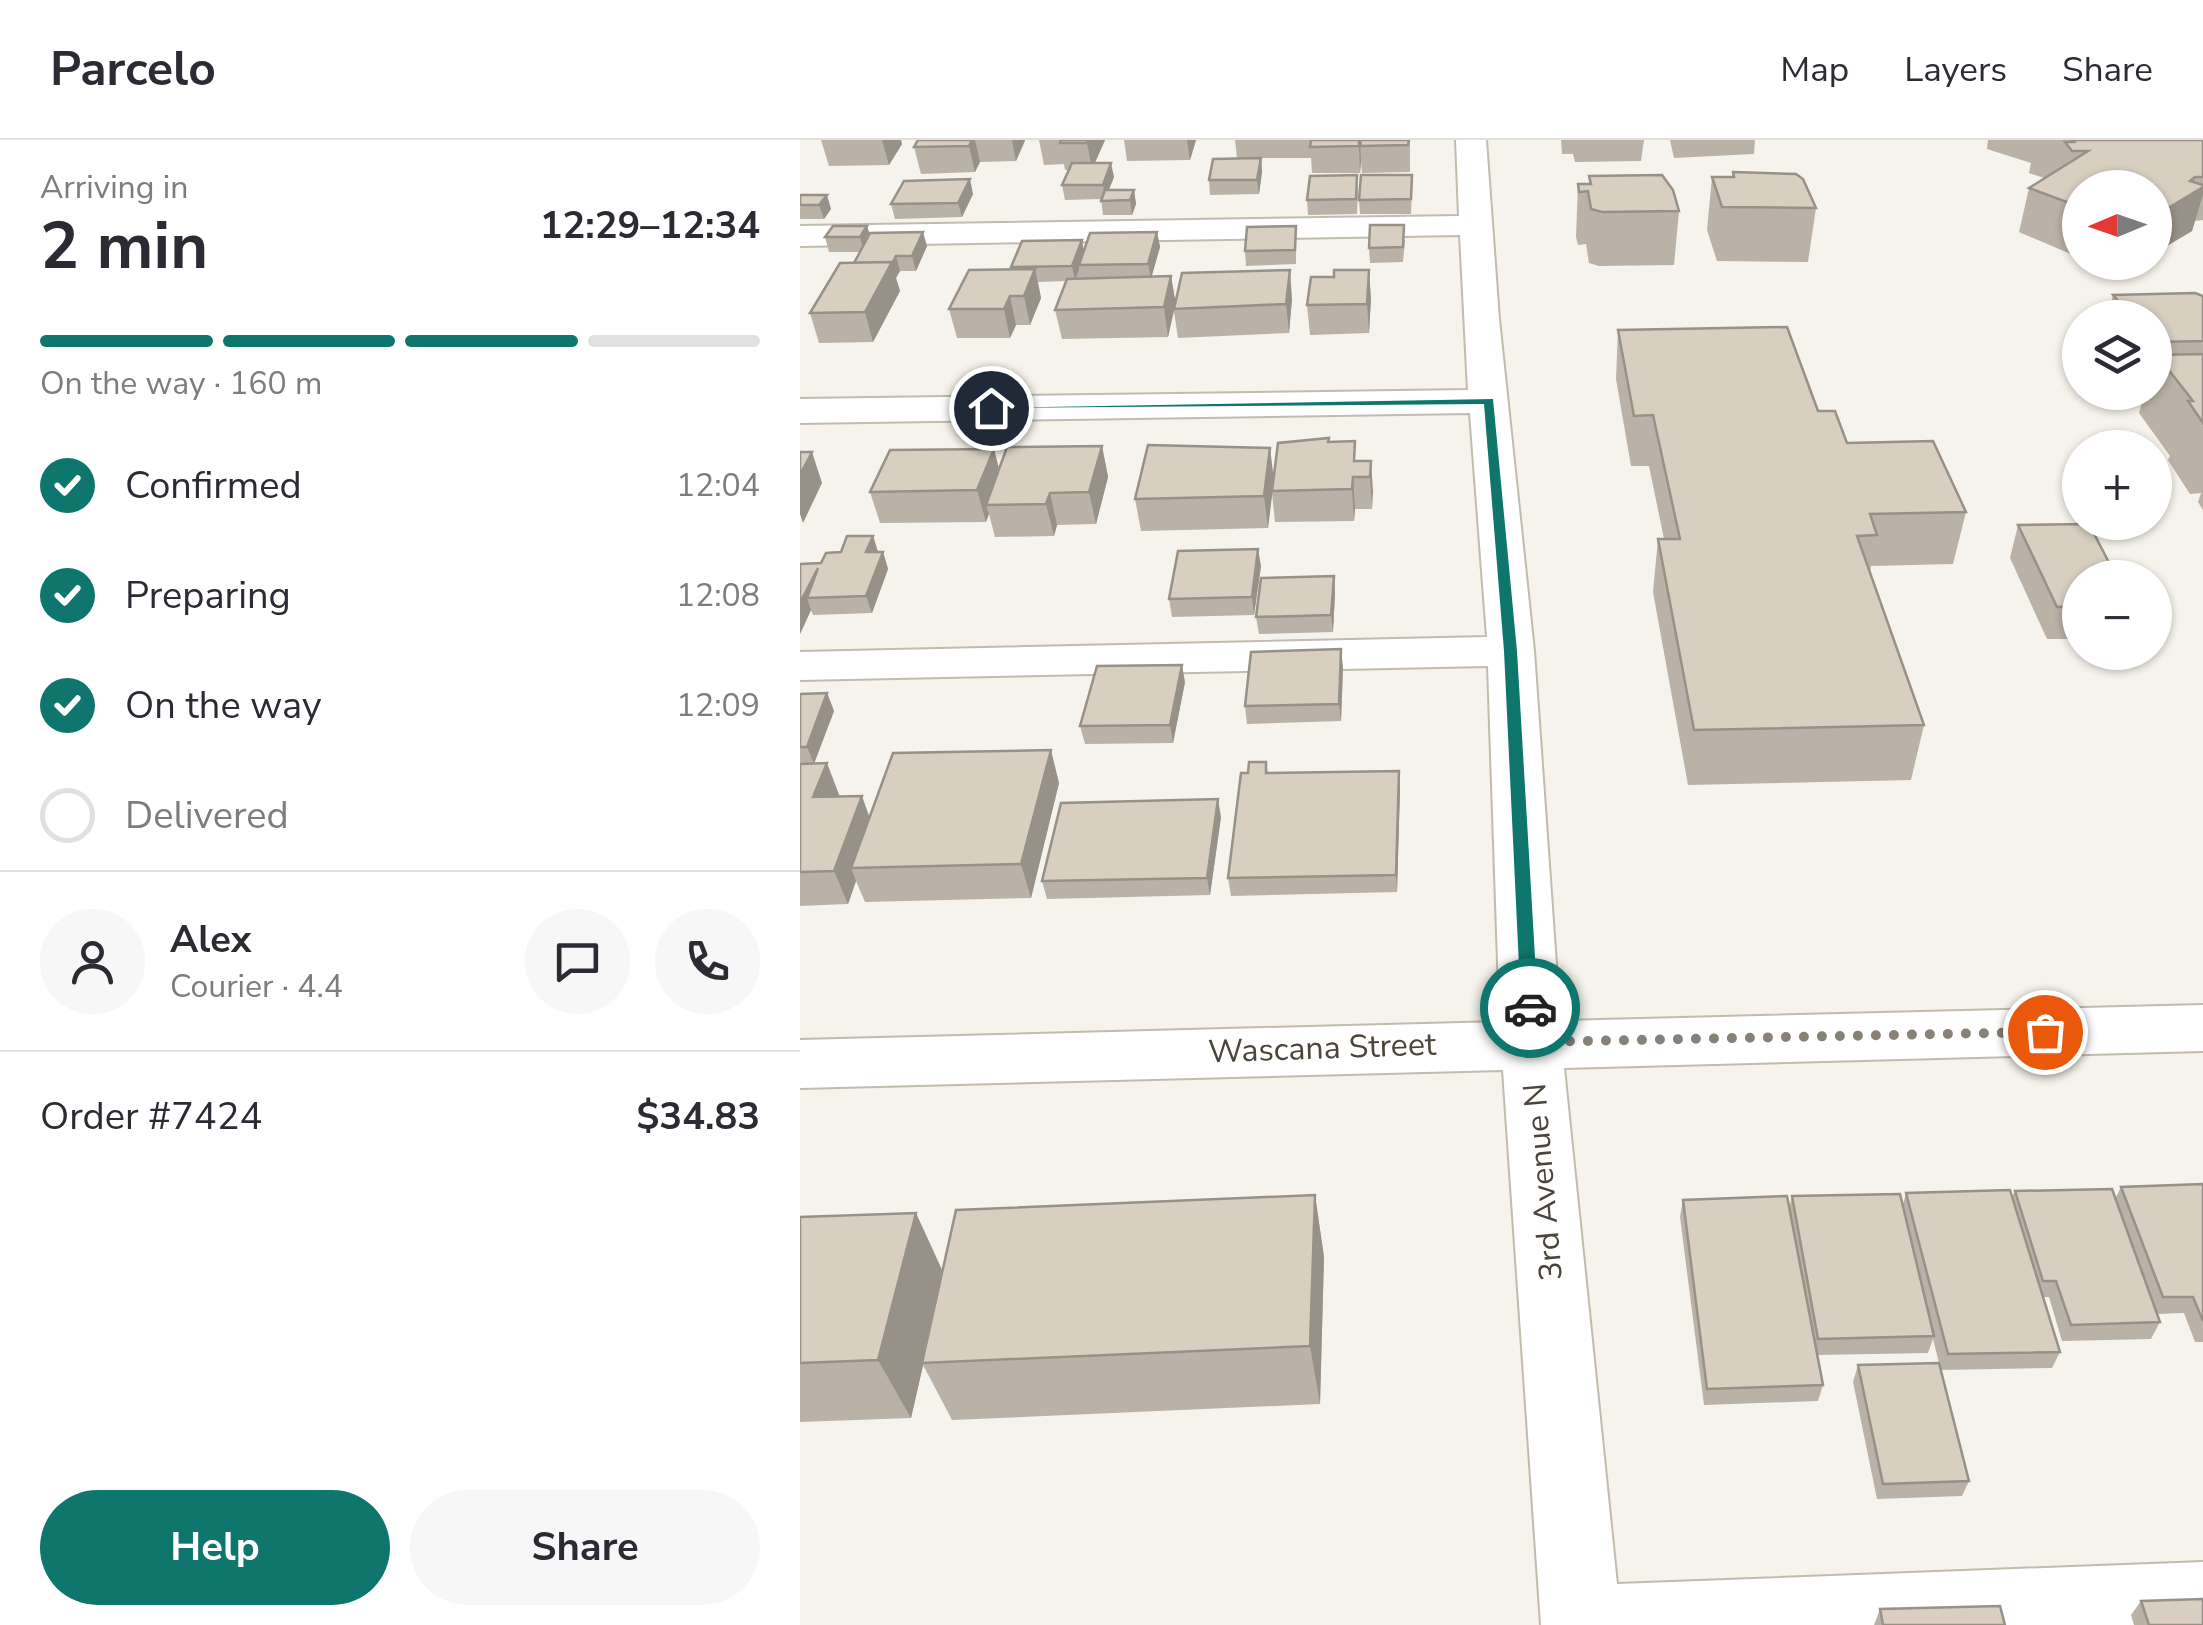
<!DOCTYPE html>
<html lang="en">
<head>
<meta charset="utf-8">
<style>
	body { margin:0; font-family:"Nunito Sans",sans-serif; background:#f7f7f7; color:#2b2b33; height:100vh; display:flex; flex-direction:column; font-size:38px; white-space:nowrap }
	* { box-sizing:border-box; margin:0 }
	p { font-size:32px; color:#7c7c81 }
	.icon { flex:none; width:55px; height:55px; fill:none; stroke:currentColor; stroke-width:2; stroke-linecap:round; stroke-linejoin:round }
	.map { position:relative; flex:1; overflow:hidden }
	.side { display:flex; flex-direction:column; background:#fff; width:800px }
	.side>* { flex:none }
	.needle { width:65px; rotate:268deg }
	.controls { position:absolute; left:1262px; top:30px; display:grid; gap:20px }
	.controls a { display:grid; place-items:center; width:110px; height:110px; border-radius:50%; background:#fff; box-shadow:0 2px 8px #0004; font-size:50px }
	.pin { position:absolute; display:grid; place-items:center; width:85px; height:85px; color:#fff; margin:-42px; border:5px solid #fff; border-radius:50%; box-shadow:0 2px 10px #0007 }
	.courier { position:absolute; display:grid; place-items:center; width:100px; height:100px; margin:-50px; border:8px solid #0f766e; border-radius:50%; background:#fff; color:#222; box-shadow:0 2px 12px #0007 }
	.head em { font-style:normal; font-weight:700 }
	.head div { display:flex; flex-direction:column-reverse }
	.head { display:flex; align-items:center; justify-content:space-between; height:170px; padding:0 40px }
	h1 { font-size:65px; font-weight:700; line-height:75px }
	.bar { display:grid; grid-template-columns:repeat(4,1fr); gap:15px 10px; align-content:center; height:120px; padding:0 40px }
	.bar i { height:12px; border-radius:8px; background:#e1e1e2 }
	.bar .on { background:#0f766e }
	.bar p { grid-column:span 4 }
	.line { display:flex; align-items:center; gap:25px; padding:0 40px; border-top:2px solid #e1e1e2 }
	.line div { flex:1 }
	.round { display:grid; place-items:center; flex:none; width:105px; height:105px; border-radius:52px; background:#f7f7f7 }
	ol { padding:0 40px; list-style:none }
	li { display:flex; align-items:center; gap:30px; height:110px }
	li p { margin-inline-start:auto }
	li .icon { padding:10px; border-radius:50%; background:#0f766e; color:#fff; stroke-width:4 }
	li:last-child { color:#7c7c81 }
	li i { width:55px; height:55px; border:5px solid #e1e1e2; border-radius:50% }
	.action { display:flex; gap:20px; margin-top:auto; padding:20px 40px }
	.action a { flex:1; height:115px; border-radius:60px; background:#0f766e; color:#fff; font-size:40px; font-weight:700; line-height:115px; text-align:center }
	.action a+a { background:#f7f7f7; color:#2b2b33 }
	header { display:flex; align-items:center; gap:60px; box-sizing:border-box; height:140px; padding:0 50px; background:#fff; border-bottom:2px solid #e1e1e2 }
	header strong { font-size:48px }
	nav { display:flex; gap:55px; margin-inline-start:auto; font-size:35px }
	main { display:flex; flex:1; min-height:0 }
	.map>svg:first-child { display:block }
</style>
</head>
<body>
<header>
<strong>Parcelo</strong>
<nav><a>Map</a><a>Layers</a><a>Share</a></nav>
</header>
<main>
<section class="side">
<div class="head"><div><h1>2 min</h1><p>Arriving in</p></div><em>12:29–12:34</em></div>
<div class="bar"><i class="on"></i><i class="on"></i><i class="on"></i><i></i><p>On the way · 160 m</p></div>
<ol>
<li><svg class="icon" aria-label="check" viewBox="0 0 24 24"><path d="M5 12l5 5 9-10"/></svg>Confirmed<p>12:04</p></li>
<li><svg class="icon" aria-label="check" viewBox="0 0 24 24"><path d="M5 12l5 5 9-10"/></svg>Preparing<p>12:08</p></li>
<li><svg class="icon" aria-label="check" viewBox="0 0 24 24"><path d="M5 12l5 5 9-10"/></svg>On the way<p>12:09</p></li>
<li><i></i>Delivered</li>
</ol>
<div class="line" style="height:180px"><a class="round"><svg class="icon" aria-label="person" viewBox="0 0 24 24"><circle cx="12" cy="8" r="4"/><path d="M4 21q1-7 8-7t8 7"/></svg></a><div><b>Alex</b><p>Courier · 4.4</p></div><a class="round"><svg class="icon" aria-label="chat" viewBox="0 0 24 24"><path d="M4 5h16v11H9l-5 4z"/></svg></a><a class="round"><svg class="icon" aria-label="phone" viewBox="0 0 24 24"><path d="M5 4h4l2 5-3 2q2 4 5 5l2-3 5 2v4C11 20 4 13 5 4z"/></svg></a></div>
<div class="line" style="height:130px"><div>Order #7424</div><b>$34.83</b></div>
<div class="action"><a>Help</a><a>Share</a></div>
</section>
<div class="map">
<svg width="1403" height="1485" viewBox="0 0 1403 1485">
	<rect width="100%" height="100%" fill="#f6f3ec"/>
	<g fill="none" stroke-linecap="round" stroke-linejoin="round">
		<defs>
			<polygon id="minor" points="656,0 686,0 699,179 734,511 760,881 1403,865 1403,911 764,928 817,1444 1403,1422 1403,1485 741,1485 703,930 0,948 0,900 700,882 688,526 0,540 0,512 687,497 670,273 0,283 0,259 668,250 660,95 0,106 0,86 659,76"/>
		</defs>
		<use href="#minor" stroke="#c2bbae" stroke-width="4"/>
		<use href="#minor" fill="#fff" fill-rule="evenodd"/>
	</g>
	<g fill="#bab2a6">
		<polygon points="21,0 101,0 102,4 89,25 29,26"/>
		<polygon points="118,0 225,0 225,1 216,21 180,22 175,32 121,34 114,7"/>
		<polygon points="239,0 305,0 295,23 314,37 309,50 334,50 336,64 332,75 303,75 301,59 265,60 262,45 269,30 265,30 264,24 244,25"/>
		<polygon points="324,0 396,0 390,20 327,21"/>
		<polygon points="435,0 610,0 610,32 562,33 561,21 560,33 512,33 511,18 461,18 462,32 459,54 410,55 409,40 437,18"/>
		<polygon points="761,0 844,0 841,21 775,22 773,14 762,14"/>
		<polygon points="870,0 955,0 954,14 874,18"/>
		<polygon points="1188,0 1403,0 1403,80 1395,81 1392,91 1355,113 1355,48 1280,48 1280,118 1219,92 1229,48 1244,38 1229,33 1231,23 1187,9"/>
		<polygon points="933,32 1016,68 1008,122 917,121 907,90 912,37 932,37"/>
		<polygon points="789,36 879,71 874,125 799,126 789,123 786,104 778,105 776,97 778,44 789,44"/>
		<polygon points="558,49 557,74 508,75 507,60"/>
		<polygon points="612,49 611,74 560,74 559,60"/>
		<polygon points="173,54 162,77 95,79 91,64"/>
		<polygon points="0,55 31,69 24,79 0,79"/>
		<polygon points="67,86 70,94 127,106 116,131 100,131 96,138 100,151 73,202 19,203 10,173 54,123 60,112 29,112 25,97"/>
		<polygon points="496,86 496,124 446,126 445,111"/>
		<polygon points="357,92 360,107 351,137 371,136 375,162 492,159 489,193 378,198 374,172 368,197 262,199 255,170 266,141 238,142 241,158 230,185 216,185 210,198 157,198 149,169 212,129 211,127 282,100 284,111"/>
		<polygon points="605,100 603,122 570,123 569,108"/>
		<polygon points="1312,122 1340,122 1330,129"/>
		<polygon points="1313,155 1403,156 1403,370 1398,362 1401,353 1390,354 1368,320 1370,316 1339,273 1343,259 1336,260 1330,252 1355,252 1355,178 1307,178"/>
		<polygon points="571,158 569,193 510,195 507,165"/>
		<polygon points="818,190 1018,271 1047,303 1166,372 1153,424 1071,426 1070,433 1124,585 1111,640 888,645 853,452 858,399 864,399 849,326 831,326 816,239"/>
		<polygon points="529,302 556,321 571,321 572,369 555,369 554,381 475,382 472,353 468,388 341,391 335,359 473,337"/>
		<polygon points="302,306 308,337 296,384 257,385 254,396 195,397 189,374 186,382 80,383 70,352 199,330"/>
		<polygon points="1218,385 1280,438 1280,499 1247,499 1210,418"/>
		<polygon points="73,396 78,412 83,412 88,429 72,473 13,475 11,470 0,494 0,424 21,423"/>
		<polygon points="461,426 454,475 372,477 369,459"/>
		<polygon points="534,436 535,453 533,492 459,494 456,477"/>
		<polygon points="543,527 541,581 447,584 445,566"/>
		<polygon points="385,542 373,603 285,604 280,586"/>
		<polygon points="27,553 34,571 14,623 40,657 70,677 259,643 231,758 65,762 56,741 48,764 0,766 0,554"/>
		<polygon points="466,622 468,633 600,648 597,752 431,756 428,738 448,633"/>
		<polygon points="421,677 410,755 247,759 242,741"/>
		<polygon points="1403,1044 1403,1202 1395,1202 1384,1173 1357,1174 1360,1182 1351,1199 1262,1201 1249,1157 1243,1157 1260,1212 1252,1228 1141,1230 1169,1341 1162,1356 1077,1359 1053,1242 1058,1225 1139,1223 1133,1199 1128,1213 1017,1215 1023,1245 1018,1261 904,1265 880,1077 883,1060 989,1068 992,1056 1103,1064 1106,1053 1212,1057 1215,1051 1315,1059 1321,1047"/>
		<polygon points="515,1055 524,1117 520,1264 152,1280 123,1225 111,1278 0,1282 0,1077 142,1130"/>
		<polygon points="1341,1461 1403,1485 1334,1485 1331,1475"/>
		<polygon points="1080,1469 1205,1485 1074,1485"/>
	</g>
	<g fill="#979187">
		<polygon points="82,0 101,0 102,4 89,25"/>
		<polygon points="172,0 175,0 180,22 175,32 169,6"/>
		<polygon points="212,0 225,0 216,21"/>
		<polygon points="288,0 305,0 292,29 287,3"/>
		<polygon points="387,0 396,0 390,20"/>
		<polygon points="560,0 561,21 560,33 559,6"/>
		<polygon points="461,18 462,32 459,54 457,40"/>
		<polygon points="311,23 314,37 305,59 303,45"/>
		<polygon points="1395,37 1390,55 1403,47 1403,54 1392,91 1355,113 1355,76"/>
		<polygon points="170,39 173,54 162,77 158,63"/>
		<polygon points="334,50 336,64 332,75 330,60"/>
		<polygon points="27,55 31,69 24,79 19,65"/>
		<polygon points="67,86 71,101 64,112 60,97"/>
		<polygon points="123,92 127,106 116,131 112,116"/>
		<polygon points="357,92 360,107 351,139 348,124"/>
		<polygon points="282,100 284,115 279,125 279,129 275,141 272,126"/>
		<polygon points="96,116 100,131 96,138 100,151 73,202 65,172"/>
		<polygon points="235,129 241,158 230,185 224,156"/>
		<polygon points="490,130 492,159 489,193 486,164"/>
		<polygon points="569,130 571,158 569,193 567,164"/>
		<polygon points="371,136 376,165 374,169 368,197 364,167"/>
		<polygon points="210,156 216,185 210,198 204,169"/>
		<polygon points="302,306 308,337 296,384 289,352"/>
		<polygon points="470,308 474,340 468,388 464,356"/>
		<polygon points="194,309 202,340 186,365 189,374 186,382 177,350"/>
		<polygon points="12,312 22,343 3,383 0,374 0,335"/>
		<polygon points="571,321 573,352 572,369 570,337"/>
		<polygon points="553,337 555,369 554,381 552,349"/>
		<polygon points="250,353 257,385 254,396 246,364"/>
		<polygon points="73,396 78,412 66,412"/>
		<polygon points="458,409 461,426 454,475 452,457"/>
		<polygon points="83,412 88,429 72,473 66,456"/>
		<polygon points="18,428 7,458 11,470 0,494 0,463"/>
		<polygon points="534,436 535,453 533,492 531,475"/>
		<polygon points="541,509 543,527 541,581 539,564"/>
		<polygon points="382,525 385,542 373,603 370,585"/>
		<polygon points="27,553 34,571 14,624 7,607"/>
		<polygon points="251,610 259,643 231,758 221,724"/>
		<polygon points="27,623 40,657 13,657"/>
		<polygon points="599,631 600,648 597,752 596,735"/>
		<polygon points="62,656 74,690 51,728 56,741 48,764 34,731"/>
		<polygon points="418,659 421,677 410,755 407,738"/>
		<polygon points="515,1055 524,1117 520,1264 510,1206"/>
		<polygon points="116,1073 144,1134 111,1278 78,1220"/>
	</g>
	<g fill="#d8cfc1" stroke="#979187" stroke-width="2.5">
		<polygon points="118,0 172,0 169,6 114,7"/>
		<polygon points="261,0 288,0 287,3 260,3"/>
		<polygon points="511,0 559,0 559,6 510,7"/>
		<polygon points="560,0 609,0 608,5 561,6"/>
		<polygon points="1270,0 1403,0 1403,37 1395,37 1390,41 1403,45 1403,47 1355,76 1355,48 1280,48 1280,67 1229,48 1288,11 1272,11 1265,2 1276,2"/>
		<polygon points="461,18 457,40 409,40 413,19"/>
		<polygon points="272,23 311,23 303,45 262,45"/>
		<polygon points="933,32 996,34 1003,39 1016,68 922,67 912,37 934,37"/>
		<polygon points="557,35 556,59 507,60 510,36"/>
		<polygon points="561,35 612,35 611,59 559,60"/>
		<polygon points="862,35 873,50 879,71 802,72 791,69 788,51 779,52 778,44 791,44 789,36"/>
		<polygon points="170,39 158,63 91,64 104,41"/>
		<polygon points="305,50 334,50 330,60 301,61"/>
		<polygon points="0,55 27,55 19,65 0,65"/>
		<polygon points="570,85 604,85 603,107 569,108"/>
		<polygon points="33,86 67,86 60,97 25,97"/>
		<polygon points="496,86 495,110 445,111 447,87"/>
		<polygon points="123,92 112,116 96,116 92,124 92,122 54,123 70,93"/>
		<polygon points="357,92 348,124 279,125 290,93"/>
		<polygon points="282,100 272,126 211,127 222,101"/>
		<polygon points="92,122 65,172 10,173 40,123"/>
		<polygon points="235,129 224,156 210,156 204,169 149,169 169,130"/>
		<polygon points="490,130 486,164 374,169 382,133"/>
		<polygon points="534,130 569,130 567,164 507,165 511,137 534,137"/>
		<polygon points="371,136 364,167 255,170 267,139"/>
		<polygon points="1395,153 1403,156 1403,201 1355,202 1355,178 1333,178 1313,155"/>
		<polygon points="987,187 1018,271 1035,271 1047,303 1133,301 1166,372 1070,374 1077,395 1057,396 1124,585 894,590 858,399 880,399 853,275 834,276 818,190"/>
		<polygon points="1403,214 1403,283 1388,261 1393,261 1357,215"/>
		<polygon points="529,298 528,302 555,301 554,321 571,321 570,337 553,337 552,349 472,351 478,303"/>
		<polygon points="348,305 470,308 464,356 335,359"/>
		<polygon points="302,306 289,352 250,353 246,364 186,365 207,307"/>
		<polygon points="194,309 177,350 70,352 90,310"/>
		<polygon points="0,312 12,312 0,335"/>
		<polygon points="1289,384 1317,438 1280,438 1280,466 1257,467 1218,385"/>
		<polygon points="47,396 73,396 66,412 83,412 66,456 7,458 18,428 0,463 0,424 21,423 26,413 41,412"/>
		<polygon points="458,409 452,457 369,459 378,411"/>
		<polygon points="534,436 531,475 456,477 461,438"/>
		<polygon points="541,509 539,564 445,566 451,512"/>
		<polygon points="382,525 370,585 280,586 297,526"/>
		<polygon points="27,553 7,607 0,607 0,554"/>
		<polygon points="251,610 221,724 51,728 93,613"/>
		<polygon points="449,622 466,622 466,633 599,631 596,735 428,738 441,633 448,633"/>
		<polygon points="27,623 13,657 62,656 34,731 0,732 0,624"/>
		<polygon points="418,659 407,738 242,741 261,663"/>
		<polygon points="1403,1044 1403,1181 1393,1157 1363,1157 1321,1047"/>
		<polygon points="1312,1049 1360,1182 1271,1185 1256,1141 1243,1141 1215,1051"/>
		<polygon points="1210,1050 1260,1212 1148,1214 1106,1053"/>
		<polygon points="1100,1054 1134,1196 1018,1199 992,1056"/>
		<polygon points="515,1055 510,1206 122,1223 156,1070"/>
		<polygon points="987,1056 1023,1245 907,1249 883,1060"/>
		<polygon points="116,1073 78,1220 0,1223 0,1077"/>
		<polygon points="1139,1223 1169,1341 1083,1344 1058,1225"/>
		<polygon points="1403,1459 1403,1485 1349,1485 1341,1461"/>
		<polygon points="1200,1466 1205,1485 1083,1485 1080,1469"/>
	</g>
	<polygon fill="#0f766e" points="693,259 717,511 738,868 730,874 721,868 704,511 684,264 186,268"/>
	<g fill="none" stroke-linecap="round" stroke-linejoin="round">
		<polyline stroke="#878178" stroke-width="10" stroke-dasharray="0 18" points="730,868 732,902 1245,892"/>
	</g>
	<g text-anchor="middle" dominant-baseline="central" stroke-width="10" stroke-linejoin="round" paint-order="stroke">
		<g font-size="32" fill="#4b4439" stroke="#fff">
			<text transform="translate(522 908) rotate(-2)">Wascana Street</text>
			<text transform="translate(743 1042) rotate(-95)">3rd Avenue N</text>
		</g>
	</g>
</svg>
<div class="controls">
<a><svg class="needle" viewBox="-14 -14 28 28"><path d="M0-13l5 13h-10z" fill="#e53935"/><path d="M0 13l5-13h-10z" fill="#7c7c81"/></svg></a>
<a><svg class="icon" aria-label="layers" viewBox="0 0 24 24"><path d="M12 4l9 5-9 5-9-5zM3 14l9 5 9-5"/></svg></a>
<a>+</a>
<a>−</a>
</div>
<div class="pin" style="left:1245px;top:892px;background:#ea580c"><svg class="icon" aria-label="bag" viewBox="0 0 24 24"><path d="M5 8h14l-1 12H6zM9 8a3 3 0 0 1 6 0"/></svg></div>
<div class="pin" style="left:191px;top:268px;background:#1f2937"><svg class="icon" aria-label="home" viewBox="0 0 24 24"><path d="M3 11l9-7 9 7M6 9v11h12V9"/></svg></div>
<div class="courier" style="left:730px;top:868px"><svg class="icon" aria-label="car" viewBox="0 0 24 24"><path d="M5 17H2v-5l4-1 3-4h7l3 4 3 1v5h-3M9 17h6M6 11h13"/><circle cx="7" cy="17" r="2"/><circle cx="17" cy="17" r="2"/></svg></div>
</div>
</main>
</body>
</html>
